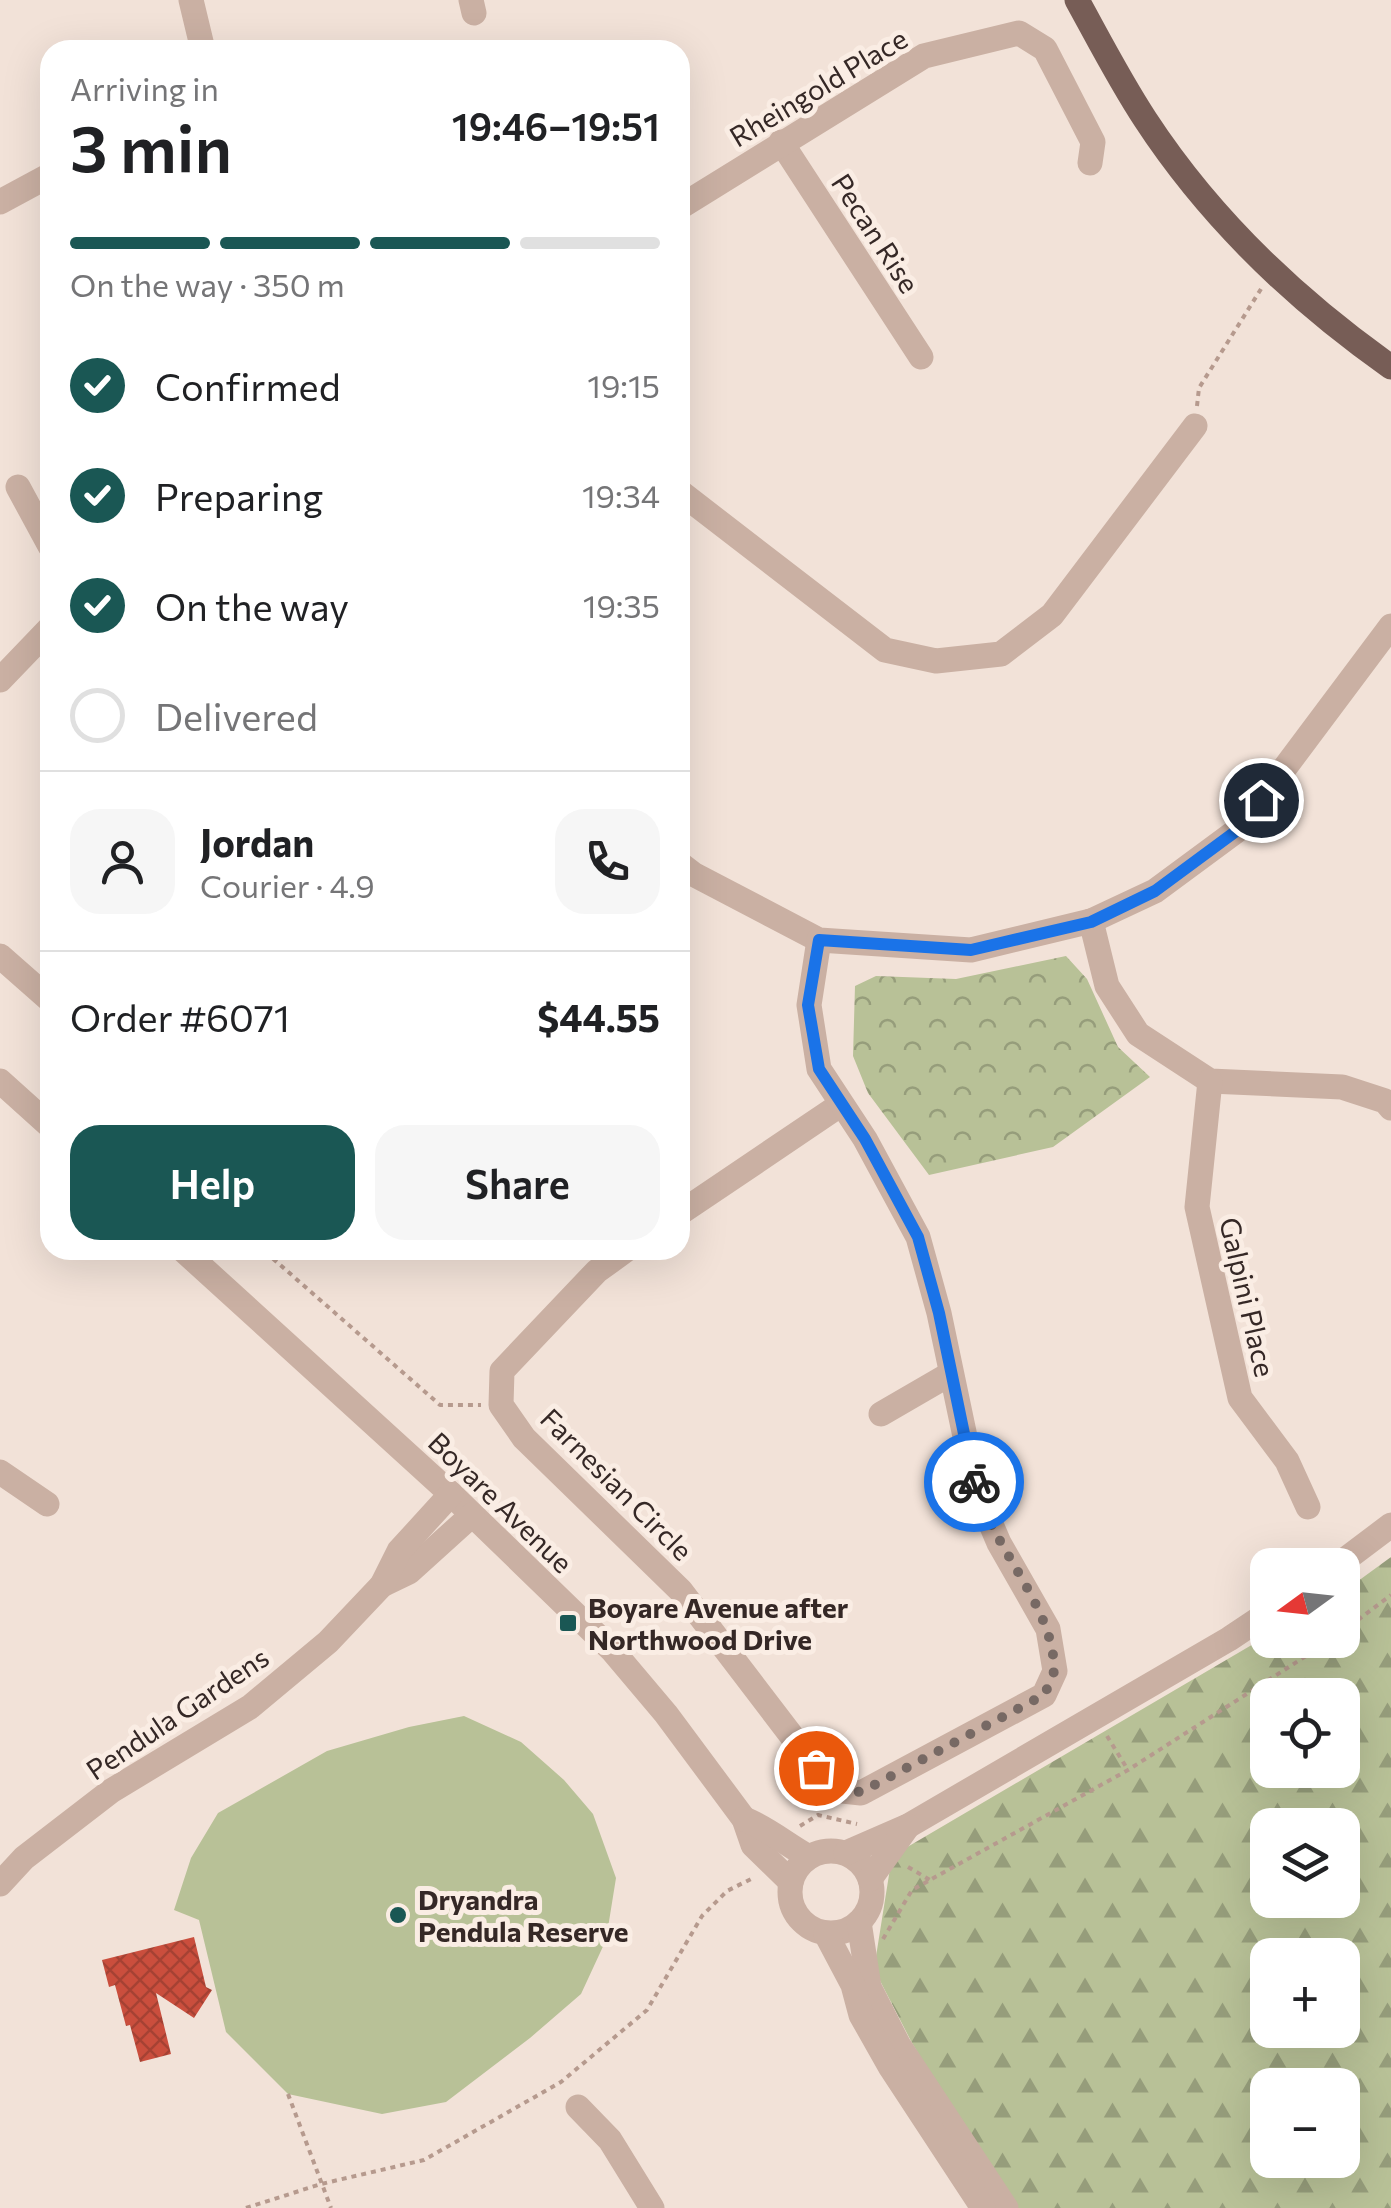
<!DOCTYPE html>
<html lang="en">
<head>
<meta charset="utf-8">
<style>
	body { margin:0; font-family:Commissioner,sans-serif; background:#f6f6f6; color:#202124; height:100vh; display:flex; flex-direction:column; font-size:38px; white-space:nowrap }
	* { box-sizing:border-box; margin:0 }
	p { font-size:32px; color:#757577 }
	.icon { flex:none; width:55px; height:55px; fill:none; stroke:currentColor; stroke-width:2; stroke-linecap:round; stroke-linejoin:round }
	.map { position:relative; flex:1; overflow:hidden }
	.drawer { position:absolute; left:40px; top:40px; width:650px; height:1220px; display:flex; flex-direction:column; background:#fff; border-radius:30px; box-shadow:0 10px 40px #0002 }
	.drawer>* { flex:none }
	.needle { width:65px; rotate:255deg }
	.buttons { position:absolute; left:1250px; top:1548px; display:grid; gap:20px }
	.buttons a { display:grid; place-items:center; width:110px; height:110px; border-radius:20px; background:#fff; box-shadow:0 10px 40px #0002; font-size:50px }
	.pin { position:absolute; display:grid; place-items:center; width:85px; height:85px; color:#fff; margin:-42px; border:5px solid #fff; border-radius:50%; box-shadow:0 2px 10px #0007 }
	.courier { position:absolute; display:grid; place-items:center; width:100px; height:100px; margin:-50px; border:8px solid #1a73e8; border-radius:50%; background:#fff; color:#222; box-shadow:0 2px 12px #0007 }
	.overview em { font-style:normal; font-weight:600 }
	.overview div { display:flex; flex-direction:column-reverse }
	.overview { display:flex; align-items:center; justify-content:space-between; height:170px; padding:0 30px }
	h1 { font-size:65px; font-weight:600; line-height:75px }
	.bar { display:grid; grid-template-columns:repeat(4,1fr); gap:15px 10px; align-content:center; height:120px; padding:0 30px }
	.bar i { height:12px; border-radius:8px; background:#e0e0e0 }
	.bar .current { background:#1a5754 }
	.bar p { grid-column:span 4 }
	.line { display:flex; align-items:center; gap:25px; padding:0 30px; border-top:2px solid #e0e0e0 }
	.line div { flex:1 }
	.round { display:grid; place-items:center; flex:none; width:105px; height:105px; border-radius:30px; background:#f6f6f6 }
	ol { padding:0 30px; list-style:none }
	li { display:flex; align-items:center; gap:30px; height:110px }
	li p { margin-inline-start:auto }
	li .icon { padding:10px; border-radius:50%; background:#1a5754; color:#fff; stroke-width:4 }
	li:last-child { color:#757577 }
	li i { width:55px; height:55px; border:5px solid #e0e0e0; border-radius:50% }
	.button { display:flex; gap:20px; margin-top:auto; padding:20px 30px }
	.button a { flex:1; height:115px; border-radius:30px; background:#1a5754; color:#fff; font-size:40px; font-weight:600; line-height:115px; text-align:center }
	.button a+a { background:#f6f6f6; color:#202124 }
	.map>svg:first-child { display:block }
</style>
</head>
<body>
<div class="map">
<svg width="1391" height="2208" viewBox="0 0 1391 2208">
	<defs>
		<pattern id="forest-firs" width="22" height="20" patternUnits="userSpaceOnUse" patternTransform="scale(2.5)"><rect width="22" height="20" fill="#b8c197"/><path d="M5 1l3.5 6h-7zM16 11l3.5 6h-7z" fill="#969d7b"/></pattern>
		<pattern id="park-crowns" width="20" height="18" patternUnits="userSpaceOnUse" patternTransform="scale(2.5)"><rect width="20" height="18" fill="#b8c197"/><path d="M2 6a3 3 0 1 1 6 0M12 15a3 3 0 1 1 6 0" fill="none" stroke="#969d7b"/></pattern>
		<pattern id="building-cross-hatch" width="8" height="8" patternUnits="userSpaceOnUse" patternTransform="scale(2.5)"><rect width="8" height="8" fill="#ca4e3d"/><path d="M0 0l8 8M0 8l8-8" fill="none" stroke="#a54133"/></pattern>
	</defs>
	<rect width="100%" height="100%" fill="#f2e2d8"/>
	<path fill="url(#forest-firs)" fill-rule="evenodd" d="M1391,1557V2208H1012L912,2043L874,1969L892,1856L1267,1636L1268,1640H1342L1343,1592ZM1268,1695H1342V1770H1268ZM1268,1825H1342V1900H1268ZM1268,1955H1342V2030H1268ZM1268,2085H1342V2160H1268Z"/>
	<polygon fill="url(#park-crowns)" points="1066,956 1087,979 1118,1047 1150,1077 1053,1147 929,1175 868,1093 853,1056 855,986 876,976 956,979"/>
	<polygon fill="#b8c197" points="464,1716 521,1742 564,1780 593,1814 616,1878 606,1940 581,1994 530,2038 446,2102 382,2114 288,2094 226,2032 199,1920 174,1910 191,1858 218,1813 327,1751 409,1727"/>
	<polygon fill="url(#building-cross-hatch)" points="194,1937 206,1987 212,1990 194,2018 156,1993 171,2054 140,2062 130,2025 126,2026 115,1985 109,1987 102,1960"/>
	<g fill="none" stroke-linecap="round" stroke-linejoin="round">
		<g stroke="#b69a8e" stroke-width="4" stroke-dasharray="5 5" stroke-linecap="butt">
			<polyline points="1197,406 1199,388 1261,289"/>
			<polyline points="270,1250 270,1256 440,1405 481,1405"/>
			<polyline points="1342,1632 1391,1595"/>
			<polyline points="1107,1736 1128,1770"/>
			<polyline points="800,1826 818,1815 857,1824"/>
			<polyline points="908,1867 930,1880"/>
			<polyline points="883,1939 912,1890 1128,1770 1331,1640"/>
			<polyline points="288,2094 331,2208"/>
			<polyline points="246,2208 321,2184 424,2160 561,2082 647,2010 702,1916 727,1891 755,1877"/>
		</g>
		<g stroke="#cab0a3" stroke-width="25">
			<polyline points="191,0 203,50"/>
			<polyline points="471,0 474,13"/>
			<polyline points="781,142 921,357"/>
			<polyline points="0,202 50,175"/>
			<polyline points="680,207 924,56 1019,33 1045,49 1093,142 1090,163"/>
			<polyline points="18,487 50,546"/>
			<polyline points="680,492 885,650 936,661 1001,654 1052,615 1195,426"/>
			<polyline points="0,680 50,628"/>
			<polyline points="680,864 693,874 819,940 971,950 1091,921 1155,891 1239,829 1391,626"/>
			<polyline points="1091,921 1107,986 1138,1034 1210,1081 1342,1087 1385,1101 1391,1108"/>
			<polyline points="0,956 50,1000"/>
			<polyline points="0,1081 50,1126"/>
			<polyline points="1210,1081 1197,1207 1240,1398 1287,1461 1308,1507"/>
			<polyline points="680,1213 840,1105"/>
			<polyline points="183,1250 451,1494 612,1650 666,1714 744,1819 753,1845 791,1882"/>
			<polyline points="626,1250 597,1271 502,1371 501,1405 524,1438 681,1591 833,1790 861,1793 1044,1695 1055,1671 1048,1629 999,1543 976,1489 939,1313 918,1237 865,1139 819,1069 809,1005 819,940"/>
			<polyline points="881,1414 950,1374"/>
			<polyline points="0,1472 47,1504"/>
			<polyline points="1338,1565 1391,1525"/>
			<polyline points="382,1585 409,1572 472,1515"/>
			<path d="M744,1819C766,1827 787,1845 809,1857"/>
			<circle cx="831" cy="1892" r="41"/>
			<polyline points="846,1853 908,1826 1229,1639 1268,1613"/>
			<polyline points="870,1879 908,1826"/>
			<polyline points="0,1884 24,1858 111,1791 250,1707 328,1642 382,1585 399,1551 451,1494"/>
			<polyline points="859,1922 869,1987 898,2044 1006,2208"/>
			<polyline points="826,1934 853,1985 861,2015 891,2068 983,2208"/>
			<polyline points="578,2107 610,2140 652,2208"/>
		</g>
		<path stroke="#775d56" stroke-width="25" d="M1077,0C1099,40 1120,81 1145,119C1209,217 1296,300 1391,367"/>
	</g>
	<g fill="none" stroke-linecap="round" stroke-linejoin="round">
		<path stroke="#776964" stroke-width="10" stroke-dasharray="0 18" d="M816,1768L832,1790L861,1792L1044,1695C1048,1686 1055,1676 1054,1666C1052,1605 991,1545 974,1482"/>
		<polyline stroke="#1a73e8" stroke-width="12" points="974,1482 939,1313 918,1237 865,1139 819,1069 808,1005 819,940 971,950 1091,922 1155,891 1239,829 1261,800"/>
	</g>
	<g fill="#1a5754" stroke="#faede4" stroke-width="4">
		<rect x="558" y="1613" width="20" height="20" rx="5"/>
		<circle cx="398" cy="1915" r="10"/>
	</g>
	<g text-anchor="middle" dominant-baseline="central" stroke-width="10" stroke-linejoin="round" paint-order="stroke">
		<g font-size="28" fill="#352826" stroke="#faede4">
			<text transform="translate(818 87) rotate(-31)">Rheingold Place</text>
			<text transform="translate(876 233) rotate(57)">Pecan Rise</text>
			<text transform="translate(1248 1297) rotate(77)">Galpini Place</text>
			<text transform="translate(617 1484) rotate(45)">Farnesian Circle</text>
			<text transform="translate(501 1502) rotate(44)">Boyare Avenue</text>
			<text transform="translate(177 1713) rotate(-34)">Pendula Gardens</text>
		</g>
		<g font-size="28" font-weight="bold" fill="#352826" stroke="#faede4" text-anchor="start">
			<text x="588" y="1607">Boyare Avenue after<tspan x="588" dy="32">Northwood Drive</tspan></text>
			<text x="418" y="1899">Dryandra<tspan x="418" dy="32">Pendula Reserve</tspan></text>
		</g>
	</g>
</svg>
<div class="buttons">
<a><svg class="needle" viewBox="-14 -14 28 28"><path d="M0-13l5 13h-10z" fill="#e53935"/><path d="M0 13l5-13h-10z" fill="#757577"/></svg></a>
<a><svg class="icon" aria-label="locate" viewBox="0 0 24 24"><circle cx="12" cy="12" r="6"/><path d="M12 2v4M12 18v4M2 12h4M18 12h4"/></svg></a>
<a><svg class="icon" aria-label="layers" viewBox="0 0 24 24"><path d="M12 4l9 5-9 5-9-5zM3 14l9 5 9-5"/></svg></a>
<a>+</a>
<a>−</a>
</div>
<div class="pin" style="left:816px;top:1768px;background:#ea580c"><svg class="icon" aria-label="bag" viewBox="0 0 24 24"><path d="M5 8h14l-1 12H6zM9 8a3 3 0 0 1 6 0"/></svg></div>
<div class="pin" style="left:1261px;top:800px;background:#1f2937"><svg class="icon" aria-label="home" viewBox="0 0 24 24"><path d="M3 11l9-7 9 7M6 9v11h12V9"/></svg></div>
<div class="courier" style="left:974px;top:1482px"><svg class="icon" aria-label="bike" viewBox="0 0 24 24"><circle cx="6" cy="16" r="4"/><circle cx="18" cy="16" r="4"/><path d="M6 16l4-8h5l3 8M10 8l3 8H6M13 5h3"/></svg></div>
<section class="drawer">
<div class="overview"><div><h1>3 min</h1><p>Arriving in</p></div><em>19:46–19:51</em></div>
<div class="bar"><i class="current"></i><i class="current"></i><i class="current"></i><i></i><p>On the way · 350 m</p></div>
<ol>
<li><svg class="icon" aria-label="check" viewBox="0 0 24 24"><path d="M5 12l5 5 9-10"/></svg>Confirmed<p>19:15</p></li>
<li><svg class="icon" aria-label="check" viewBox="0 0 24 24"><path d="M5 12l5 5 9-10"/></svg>Preparing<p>19:34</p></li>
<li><svg class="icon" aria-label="check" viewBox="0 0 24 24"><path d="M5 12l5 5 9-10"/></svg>On the way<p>19:35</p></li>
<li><i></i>Delivered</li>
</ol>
<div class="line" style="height:180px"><a class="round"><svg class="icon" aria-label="person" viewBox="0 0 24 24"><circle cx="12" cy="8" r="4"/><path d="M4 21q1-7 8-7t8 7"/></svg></a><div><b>Jordan</b><p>Courier · 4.9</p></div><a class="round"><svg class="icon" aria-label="phone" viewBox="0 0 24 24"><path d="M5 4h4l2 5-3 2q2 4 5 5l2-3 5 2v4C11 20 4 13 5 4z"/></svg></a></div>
<div class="line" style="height:130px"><div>Order #6071</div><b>$44.55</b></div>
<div class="button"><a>Help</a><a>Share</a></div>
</section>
</div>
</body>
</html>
